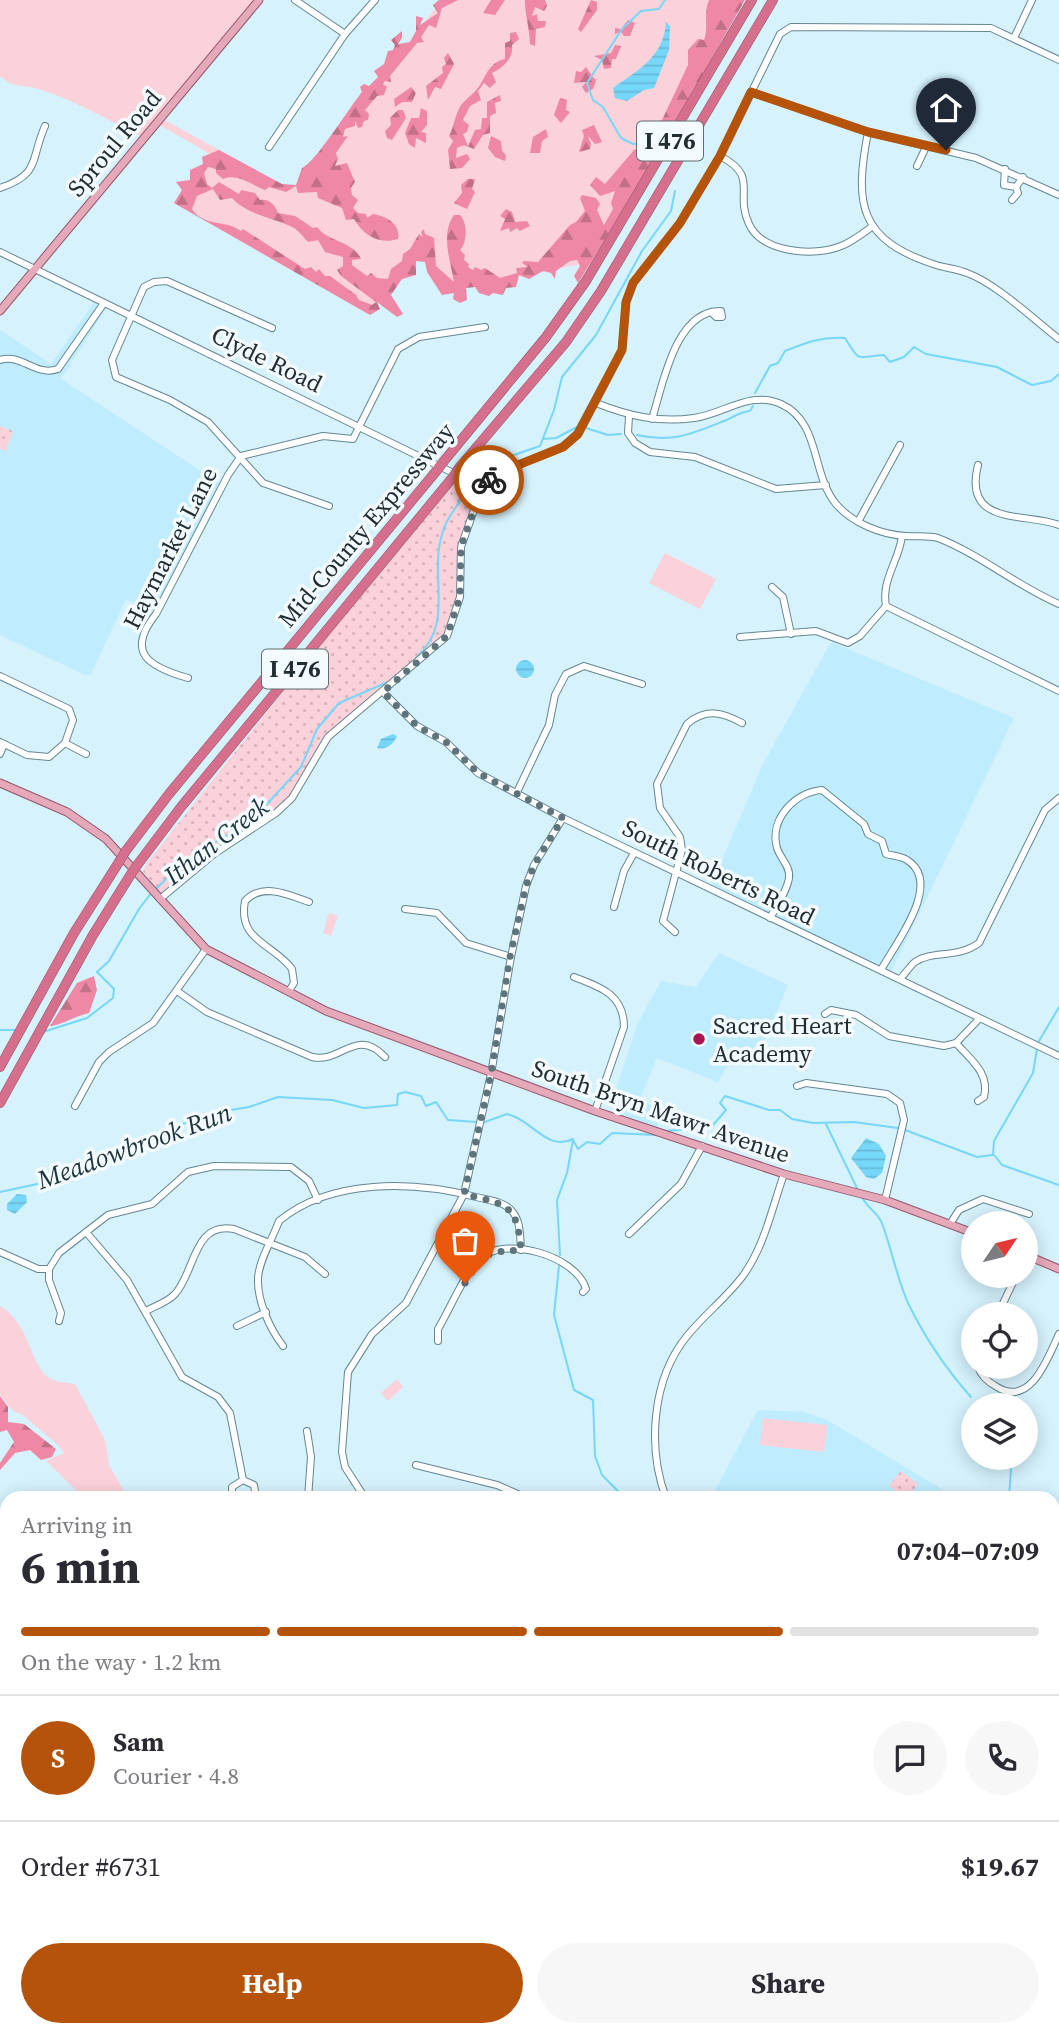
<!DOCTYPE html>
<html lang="en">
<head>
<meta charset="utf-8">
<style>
	body { margin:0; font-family:"Source Serif 4",serif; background:#f7f7f7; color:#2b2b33; height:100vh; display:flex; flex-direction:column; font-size:26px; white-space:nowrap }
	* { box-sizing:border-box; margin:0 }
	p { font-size:23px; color:#7c7c81 }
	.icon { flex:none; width:38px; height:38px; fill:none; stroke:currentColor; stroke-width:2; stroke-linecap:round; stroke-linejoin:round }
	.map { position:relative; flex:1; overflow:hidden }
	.sheet { position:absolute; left:0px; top:1491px; width:1060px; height:546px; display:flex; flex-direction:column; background:#fff; border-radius:21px 21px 0 0; box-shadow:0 4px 18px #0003 }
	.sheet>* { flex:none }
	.needle { width:46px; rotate:55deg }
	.buttons { position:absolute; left:961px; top:1211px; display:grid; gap:14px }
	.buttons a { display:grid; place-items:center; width:77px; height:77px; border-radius:50%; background:#fff; box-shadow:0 4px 18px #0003; font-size:35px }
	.pin { position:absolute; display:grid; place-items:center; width:60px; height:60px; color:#fff; margin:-72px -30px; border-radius:50% 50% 50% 0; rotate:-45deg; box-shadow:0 0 7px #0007 }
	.pin .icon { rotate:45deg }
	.courier { position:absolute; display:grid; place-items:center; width:70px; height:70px; margin:-35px; border:5px solid #b45309; border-radius:50%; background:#fff; color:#222; box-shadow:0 2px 9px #0007 }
	.overview em { font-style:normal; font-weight:700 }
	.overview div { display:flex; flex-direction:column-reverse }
	.overview { display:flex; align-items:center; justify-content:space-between; height:119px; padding:0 21px }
	h1 { font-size:46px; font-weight:700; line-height:52px }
	.bar { display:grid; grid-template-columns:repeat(4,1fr); gap:10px 7px; align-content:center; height:84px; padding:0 21px }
	.bar i { height:9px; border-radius:5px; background:#e1e1e2 }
	.bar .on { background:#b45309 }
	.bar p { grid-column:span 4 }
	.line { display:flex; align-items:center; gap:18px; padding:0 21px; border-top:2px solid #e1e1e2 }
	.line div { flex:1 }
	.round { display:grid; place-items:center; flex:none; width:74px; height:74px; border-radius:37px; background:#f7f7f7 }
	.primary-button { display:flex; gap:14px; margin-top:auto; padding:14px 21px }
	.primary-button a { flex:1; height:80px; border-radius:42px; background:#b45309; color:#fff; font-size:28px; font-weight:700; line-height:80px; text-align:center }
	.primary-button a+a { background:#f7f7f7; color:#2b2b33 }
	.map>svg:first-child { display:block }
</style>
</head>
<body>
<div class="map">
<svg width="1059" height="2037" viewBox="0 0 1059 2037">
	<defs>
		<pattern id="forest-firs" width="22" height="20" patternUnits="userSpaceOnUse" patternTransform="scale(1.75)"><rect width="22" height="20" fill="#ef88a4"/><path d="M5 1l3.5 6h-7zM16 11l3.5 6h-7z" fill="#c17086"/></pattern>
		<pattern id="park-dots" width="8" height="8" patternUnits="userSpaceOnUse" patternTransform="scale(1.75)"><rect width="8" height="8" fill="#fbd1da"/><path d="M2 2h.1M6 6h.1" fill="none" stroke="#d7b4bc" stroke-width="1.8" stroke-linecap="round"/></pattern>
		<pattern id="water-rules" width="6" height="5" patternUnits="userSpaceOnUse" patternTransform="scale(1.75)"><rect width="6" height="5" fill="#76d7f9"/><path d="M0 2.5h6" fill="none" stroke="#66b9d6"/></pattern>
	</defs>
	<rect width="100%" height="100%" fill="#d5f2fd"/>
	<g fill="#bfedff">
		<polygon points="95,301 107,307 61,379 222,485 156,614 126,599 91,674 85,675 0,635 0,330 51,364"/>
		<polygon points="831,642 1014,718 891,972 711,886 762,766"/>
		<polygon points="719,953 788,985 755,1064 734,1054 718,1082 657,1058 640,1099 662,1112 657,1128 619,1116 623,1105 615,1093 637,1025 661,981 696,987"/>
		<polygon points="758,1410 805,1412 829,1421 948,1493 946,1498 711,1498"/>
	</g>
	<g fill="#fbd1da">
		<path d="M0,0H259L161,118L281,184L296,186L442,0H743L592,262L452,289L421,257L365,312L174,203L214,156L156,123L145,136L138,135C106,119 74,100 39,89C23,84 14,89 0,76Z"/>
		<polygon points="665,553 716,579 700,609 649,583"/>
		<polygon points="329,913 338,916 331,936 323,933"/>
		<path d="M0,1306C32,1324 29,1370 53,1380C59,1382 68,1383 75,1384L105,1440L109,1465L124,1491L78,1492L46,1461L64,1453L59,1446L23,1415L13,1411L0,1395Z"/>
		<polygon points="397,1379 403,1387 388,1401 381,1393"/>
		<polygon points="763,1418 827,1425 824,1452 760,1445"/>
	</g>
	<g fill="url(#forest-firs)" fill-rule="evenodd">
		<path d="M439,0H458L442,8L436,28L429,25L421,37L424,42L417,43L390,76L391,82L385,81L383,84L387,87L384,95L377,96L365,110L369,114L368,120L364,121L362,127L358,128L355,121V126L345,129L343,137L348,136L336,153L338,159L335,166L347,163L355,182L351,188L352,195L358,200L353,208L358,213L366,214L367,218L373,214C386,216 401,224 398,239C379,245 363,235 354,219L346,220L342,208L318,198L317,192L298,193L296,186L286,192L269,187L265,190C251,185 238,173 223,179L216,173V169L208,167L204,173L207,184L212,188L219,182L239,194L241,190L255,193L260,200C269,198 276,206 278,213L295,216L313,228L317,227C328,242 353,241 361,259L352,260V265L367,276L371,273L377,278L388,279L391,269L402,261L403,254L410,249L419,234L423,237L421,232L424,229L425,234L434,238L436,266L454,282C451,263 440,234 454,215H460C468,223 467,243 460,250L465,255L464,260L469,264L468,267L473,270L475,267L481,270L485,268L500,278L517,273L516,268L528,267L522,263L524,261L538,262L570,225L576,222L585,211L580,198L582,195L596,198L600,204L597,210L604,225L613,209L611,203L615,191L600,196L590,185L596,177L605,184L634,150L649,143L656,122L662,120L688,65V50L698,39L704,40C709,27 703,14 709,0H745L712,58L711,67L693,90L671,132L578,283L574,276L580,266L577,260L570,261L556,271L555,279L551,273L543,271L529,279L519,275L516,287L506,288L503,295L493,293L489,296L479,293L475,287L466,288L467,300L460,303L453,299L454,293L442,295L427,272L425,262L416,261V275L402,279L391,295L403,314L397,317L377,302L380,309L370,315L174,203L182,190L176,182L190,180V170L203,164L202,157L219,150L282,184L296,185L302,168C315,163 349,108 362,92L360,87L364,84L369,86L378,77L374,71L384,64L388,51L393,50L395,45L391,40L402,31V38L398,44L410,42L416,31V16L423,18L420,25L438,13L433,5ZM213,189L220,200L232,198C247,215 275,218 292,227C298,229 303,237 308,242L318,240L325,252L343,257V266L337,270L341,276L376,302L372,305L359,300L356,295L330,276H325L319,269L316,272L311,267L305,269L243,229L241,231C224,219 203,227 192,209L197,196Z"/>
		<polygon points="491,0 505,0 495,15 483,13"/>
		<path d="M525,0H545L547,6L544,11L535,7L532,16L537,14L538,21H546L545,27L536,29L535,46L530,44C529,24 525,16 525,0Z"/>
		<polygon points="591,0 597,2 597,10 581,32 578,29"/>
		<polygon points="628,20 635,23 630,36 624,36 621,32 615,34 615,28 621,29"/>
		<path d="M516,32L519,39L512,45C514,59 502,68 492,73L496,82L490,88L484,83L478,91L481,100L470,106L463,120L469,125L467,132L463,134L468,146L475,130L481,129L482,118H487V102L500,95L501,101L495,103L496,113L490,116V133L483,135L474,149L464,145L457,148L456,158L467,154L470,159L462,168L450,169L448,150L453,141L449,136C454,127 455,114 461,105C466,99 477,91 480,85C486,75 490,62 505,59V43L510,41V33Z"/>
		<polygon points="615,45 621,46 616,59 612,59 611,68 604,69 602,60 594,56 611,53"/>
		<polygon points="448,53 454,64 441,89 435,87 428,100 426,86 443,73 442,67 446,64 444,58"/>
		<polygon points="586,67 596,81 593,89 586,93 582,87 586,82 574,83 576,71 581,72"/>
		<polygon points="411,87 416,93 412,102 402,102 395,107 394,99"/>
		<polygon points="560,98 567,100 566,110 570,112 561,123 554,115"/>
		<polygon points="421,108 427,111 427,125 421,132 426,133 426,143 416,138 415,148 409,144 405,133 411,118 419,118"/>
		<polygon points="398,110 403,110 406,118 392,140 387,138 385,131 391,125 390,118"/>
		<polygon points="594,125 602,142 595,144 588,136 591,144 590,149 579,152 584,136 582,130"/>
		<polygon points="546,129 548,137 542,141 540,153 530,153 533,137"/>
		<polygon points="491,136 501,141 502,151 506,155 505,161 495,157 488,148"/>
		<polygon points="468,179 475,179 472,189 475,192 467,209 454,203 462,193 461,185"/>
		<polygon points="506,209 512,212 515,222 527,221 530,226 520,231 517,228 510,232 509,228 500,231 505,219 500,216"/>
		<path d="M94,976L97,990L89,1013C75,1016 62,1025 50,1026L77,983Z"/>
		<polygon points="0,1396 8,1407 8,1422 24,1424 56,1449 52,1457 41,1460 30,1450 15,1453 0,1470 0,1463 14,1442 7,1430 0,1432"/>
		<polygon points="0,1612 7,1620 7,1808 4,1807 7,1793 0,1791"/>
	</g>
	<g fill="url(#park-dots)">
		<polygon points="0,426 13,431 6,451 0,449"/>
		<polygon points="453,477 482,487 461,547 460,597 447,636 328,737 292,798 161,893 143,872 147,863"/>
		<polygon points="901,1471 918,1484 907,1498 889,1486"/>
	</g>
	<g fill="url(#water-rules)">
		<path d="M666,22L670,26L669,50L654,88L644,90L627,101L615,98L613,88C638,70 664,57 666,22Z"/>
		<circle cx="525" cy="669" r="9"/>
		<path d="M393,734L397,736C394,744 386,750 377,748L381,739Z"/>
		<polygon points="866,1138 879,1144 886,1156 882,1173 874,1179 866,1177 851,1158"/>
		<polygon points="17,1194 26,1195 27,1202 15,1214 7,1210 7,1204"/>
	</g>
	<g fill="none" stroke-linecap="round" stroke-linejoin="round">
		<g stroke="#76d7f9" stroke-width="2">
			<polyline points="654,154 649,143 633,144 621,138 603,107 593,100 587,83 622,29 641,11 659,9 665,0"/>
			<path d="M755,393L770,366L778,363L785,351C805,343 823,336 845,338C861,363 854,357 884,355L890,362L904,357L914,347L926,354L997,367L1032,385L1051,381L1059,374"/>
			<polyline points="586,428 608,435 621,434"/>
			<path d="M637,435C672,443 692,434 724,421C734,417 739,412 750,411L753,406"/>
			<polyline points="543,439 556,438 579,426"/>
			<polyline points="476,481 497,461 540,446 554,410 562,377 596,335 642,251 671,211 675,191"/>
			<path d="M416,658C458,620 425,573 445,526C451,511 463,498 472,485"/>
			<polyline points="156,889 181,864 254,818 301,767 317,729 339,703 388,682"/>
			<polyline points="0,1030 16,1030"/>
			<polyline points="43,1032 87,1018 113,998 114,989 97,972 109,961 139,909 152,892"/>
			<polyline points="1039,1041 1059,1007"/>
			<path d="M482,1123L507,1114C533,1120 547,1152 573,1139"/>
			<polyline points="826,1124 857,1188"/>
			<polyline points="905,1130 977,1157 993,1155"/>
			<polyline points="665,1131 705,1128 713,1125 726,1110 720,1103 725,1096 769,1110 780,1110 792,1119 813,1123 854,1122 898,1128"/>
			<polyline points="573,1140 578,1149 587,1142 600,1144 612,1133 657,1135"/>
			<polyline points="993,1155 994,1141 1033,1073 1037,1049"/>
			<polyline points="995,1156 1002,1165 1059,1185"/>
			<polyline points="0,1192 42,1183 67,1172 82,1171 119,1156 165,1130 218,1112 249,1107 278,1097 332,1100 364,1108 397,1105 398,1094 405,1092 421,1096 426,1106 436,1102 448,1120 477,1122"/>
			<path d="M862,1197C868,1210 879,1212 883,1226C892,1251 897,1278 908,1303C924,1336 947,1370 971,1397"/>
			<polyline points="560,1255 557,1200 567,1173 573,1140"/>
			<polyline points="559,1266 554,1315 574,1390 593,1400 595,1456 602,1475 625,1498"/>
			<polyline points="1007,1458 1011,1469 1009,1498"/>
			<polyline points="0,1726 7,1732"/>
		</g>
		<defs>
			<g id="minor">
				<polyline points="295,0 345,34"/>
				<polyline points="1014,38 1032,0"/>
				<polyline points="751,92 868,132 976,158 1059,195"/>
				<path d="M868,132C854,205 859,240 936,265C946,268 957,269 967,273C997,284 1033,319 1059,339"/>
				<polyline points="269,147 345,34 375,0"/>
				<path d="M720,156C760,177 734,192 749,224C762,253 815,257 841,246C852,242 863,233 873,226"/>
				<polyline points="917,166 926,147"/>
				<polyline points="1005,169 1004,185 1016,187 1023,177"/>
				<path d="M0,188C41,174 30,160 45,126"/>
				<polyline points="1012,200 1018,193 1016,187"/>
				<polyline points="0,252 482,487"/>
				<polyline points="272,328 167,281 154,282 144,287 112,360 116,377 170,400 208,422 263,483 329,506"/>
				<path d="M0,360C22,353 35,377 58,369L104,303"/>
				<path d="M596,403C629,416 659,423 694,418C724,414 750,390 781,404C821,422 811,474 836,504C852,523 882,535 906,536C916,537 928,535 938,538C981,555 1017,586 1059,604"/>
				<polyline points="629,416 628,433 635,443 650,452 695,457 776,489 826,485"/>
				<path d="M652,419C663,385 675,310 721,311L722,317H716L711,312"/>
				<path d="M978,465C962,528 1028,512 1059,525"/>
				<polyline points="859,520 900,445"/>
				<polyline points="772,587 783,597 791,634"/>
				<polyline points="886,606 1059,691"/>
				<path d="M886,606C881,580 899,561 902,536"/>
				<polyline points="740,637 816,631 848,643 860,636 886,606"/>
				<polyline points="0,676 69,709 73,720 65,743 49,757 27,755 0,742"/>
				<path d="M188,678C149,667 125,653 156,614L228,475L241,456L323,436L353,439L398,349L419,337L485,327"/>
				<polyline points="383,692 417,726 446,742 478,773 563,818 1059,1056"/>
				<polyline points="65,743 86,754"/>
				<polyline points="0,754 4,744"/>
				<polyline points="517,792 549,725 555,695 566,674 584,666 642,684"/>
				<polyline points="160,899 214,854 276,813 292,798 328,737 447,636 460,597 461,547 482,487 498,473 563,447 577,434 622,350 626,301 633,283 680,223 720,156 780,34 791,27 991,28 1059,60"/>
				<polyline points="614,907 624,871 634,853"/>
				<polyline points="405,909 437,913 466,943 511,957"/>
				<path d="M770,918C777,906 787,891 789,878C791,867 780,858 777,848C769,819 795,792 822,790L864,824L868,834L882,841L886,854C893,856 901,856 907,860C944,883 895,944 881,970"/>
				<path d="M675,932L663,921L682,850L680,837L660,808L657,784L687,724C706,708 722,712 742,723"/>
				<path d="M574,977C600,987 624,994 624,1027L595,1111"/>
				<path d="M900,979C905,974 910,966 915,962C932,950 957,959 979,943L1045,810L1059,798"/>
				<path d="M177,991L207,1012L312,1057C341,1064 356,1026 385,1057"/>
				<path d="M289,991L294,983L292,969C274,944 237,941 245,901C262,882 289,895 309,902"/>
				<polyline points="825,1014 831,1010 856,1015 889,1036 944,1046 956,1043 978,1020"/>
				<path d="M956,1043C971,1060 990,1073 984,1097L978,1101"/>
				<polyline points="797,1086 806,1083 887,1094 900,1103 904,1120 885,1200"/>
				<polyline points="75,1106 99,1062 109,1052 153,1023 206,949"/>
				<polyline points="950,1224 959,1210 983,1199 1029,1214"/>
				<polyline points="86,1232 127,1280 182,1377 218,1397 230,1413 243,1480"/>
				<polyline points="629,1234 681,1184 702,1146"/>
				<polyline points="0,1252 38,1269 49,1269"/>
				<path d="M146,1311C155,1306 168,1302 175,1294C195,1273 193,1221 234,1229L305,1257L325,1274"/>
				<polyline points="998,1314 1016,1276"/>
				<polyline points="59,1321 61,1313 49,1280 49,1269 59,1253 108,1215 152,1204 188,1172 214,1166 291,1167 309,1181 318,1200"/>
				<polyline points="237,1326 266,1312"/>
				<path d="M438,1341V1329C450,1309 464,1274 480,1259C503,1235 576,1255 586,1289L583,1292"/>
				<path d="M283,1346C270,1329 257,1301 258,1278C259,1260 273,1238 279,1221C331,1178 414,1181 476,1197C487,1200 503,1201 511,1210C521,1220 520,1236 521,1250"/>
				<path d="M978,1367C981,1376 988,1382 997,1387C1031,1408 1048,1357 1059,1334"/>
				<polyline points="307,1431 311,1457 308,1498"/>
				<polyline points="416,1465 497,1485 527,1498"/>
				<polyline points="232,1498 232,1487 243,1480 254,1485 256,1498"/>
				<polyline points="365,1498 345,1467 342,1452 348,1372 372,1334 406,1303 464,1194 491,1074 511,957 526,886 534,865 563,818"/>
				<path d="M666,1498C647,1447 652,1379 687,1336C704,1315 726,1298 742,1277C764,1248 772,1208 784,1174"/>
				<polyline points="1054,1840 1059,1843"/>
				<polyline points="0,1890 7,1890"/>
				<polyline points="1054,1892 1059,1881"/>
				<polyline points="0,1895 7,1896"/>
				<polyline points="7,1912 7,1923"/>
				<polyline points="0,1930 7,1933"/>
				<polyline points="1054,2013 1059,2016"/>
				<polyline points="51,2030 54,2037"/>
				<polyline points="361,2030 362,2032"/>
				<polyline points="969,2030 981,2037"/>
				<polyline points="146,2037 148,2030"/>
				<polyline points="587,2037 591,2030"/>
				<polyline points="951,2037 959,2030"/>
			</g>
			<g id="major">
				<polyline points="0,311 259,0"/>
				<polyline points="0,783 67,812 106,839 206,949 326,1011 595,1111 784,1174 885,1200 973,1233"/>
				<polyline points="1026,1255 1059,1269"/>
				<polyline points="0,1533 7,1536"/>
				<polyline points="379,2030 379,2037"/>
				<polyline points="497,2030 513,2037"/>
			</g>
			<g id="highway">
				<polyline points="444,461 546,337 586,281 752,0"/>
				<polyline points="459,468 566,342 601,291 773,0"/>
				<polyline points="125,852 169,794 438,469"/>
				<polyline points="138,864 181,807 453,477"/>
				<polyline points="0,1067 74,933 119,862"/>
				<polyline points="0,1103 93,935 131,874"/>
			</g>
		</defs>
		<use href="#minor" stroke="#648692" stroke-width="8"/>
		<use href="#major" stroke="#96586d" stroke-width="9"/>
		<use href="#highway" stroke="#96586d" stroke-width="10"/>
		<use href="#minor" stroke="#fff" stroke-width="6"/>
		<use href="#major" stroke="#e6a9ba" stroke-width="7"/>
		<use href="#highway" stroke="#d66f8c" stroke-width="9"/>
		<defs>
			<g id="highway-bridge">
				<polyline points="438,469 444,461"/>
				<polyline points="453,477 459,468"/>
				<polyline points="119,862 125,852"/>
				<polyline points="131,874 138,864"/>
			</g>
		</defs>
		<use href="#highway-bridge" stroke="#96586d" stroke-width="10" stroke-linecap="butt"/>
		<use href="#highway-bridge" stroke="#d66f8c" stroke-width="9"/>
	</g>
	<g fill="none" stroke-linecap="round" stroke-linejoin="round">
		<path stroke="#5f737a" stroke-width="7" stroke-dasharray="0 12.6" d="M465,1283C483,1252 486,1252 521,1250C517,1203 507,1205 464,1194L491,1074L510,957L526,886L534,865L563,818L478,773L446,742L417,726L383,692L447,636L460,597L461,547L482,487L489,480"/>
		<polyline stroke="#b45309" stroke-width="9" points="489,480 498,473 563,447 578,434 622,350 626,302 633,283 680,223 720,156 751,92 868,132 946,150"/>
	</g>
	<circle fill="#a81754" stroke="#f4fbfe" stroke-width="2.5" cx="699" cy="1039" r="7"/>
	<g text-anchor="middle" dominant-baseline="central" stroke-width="7" stroke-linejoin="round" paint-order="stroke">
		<g fill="#f4fbfe" stroke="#606c70" stroke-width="2">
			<rect x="637" y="121.5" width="66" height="39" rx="5"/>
			<rect x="262" y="649.5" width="66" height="39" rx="5"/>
		</g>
		<g font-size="23" font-weight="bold" fill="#202e33">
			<text x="670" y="141">I 476</text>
			<text x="295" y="669">I 476</text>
		</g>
		<g font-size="24" fill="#202e33" stroke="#f4fbfe">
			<text transform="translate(114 143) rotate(-50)">Sproul Road</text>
			<text transform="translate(267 359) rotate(26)">Clyde Road</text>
			<text transform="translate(366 525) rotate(-50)">Mid-County Expressway</text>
			<text transform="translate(170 548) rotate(-63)">Haymarket Lane</text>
			<text transform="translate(719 872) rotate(26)">South Roberts Road</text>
			<text transform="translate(661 1111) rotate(19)">South Bryn Mawr Avenue</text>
		</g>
		<g font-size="24" fill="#202e33" stroke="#f4fbfe" text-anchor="start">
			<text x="713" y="1025">Sacred Heart<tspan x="713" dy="28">Academy</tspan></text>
		</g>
		<g font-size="26" font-style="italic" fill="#1e343c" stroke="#f4fbfe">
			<text transform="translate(216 841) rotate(-38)">Ithan Creek</text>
			<text transform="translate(134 1146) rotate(-20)">Meadowbrook Run</text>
		</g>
	</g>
</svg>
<div class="buttons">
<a><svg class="needle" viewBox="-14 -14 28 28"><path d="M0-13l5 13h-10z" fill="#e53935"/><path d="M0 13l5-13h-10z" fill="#7c7c81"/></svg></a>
<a><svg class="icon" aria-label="locate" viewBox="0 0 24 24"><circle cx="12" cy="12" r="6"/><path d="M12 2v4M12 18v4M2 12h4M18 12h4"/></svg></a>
<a><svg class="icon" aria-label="layers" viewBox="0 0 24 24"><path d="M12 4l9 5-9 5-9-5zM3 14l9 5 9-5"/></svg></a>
</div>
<div class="pin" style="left:465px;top:1283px;background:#ea580c"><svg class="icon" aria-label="bag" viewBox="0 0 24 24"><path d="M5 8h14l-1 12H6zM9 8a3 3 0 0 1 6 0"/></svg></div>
<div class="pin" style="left:946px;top:150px;background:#1f2937"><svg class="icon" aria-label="home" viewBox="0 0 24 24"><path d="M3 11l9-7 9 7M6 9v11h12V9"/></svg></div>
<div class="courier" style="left:489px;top:480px"><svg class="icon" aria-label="bike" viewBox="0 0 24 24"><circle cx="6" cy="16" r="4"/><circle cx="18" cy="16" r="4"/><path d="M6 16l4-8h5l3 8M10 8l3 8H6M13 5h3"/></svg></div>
<section class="sheet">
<div class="overview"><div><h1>6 min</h1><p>Arriving in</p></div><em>07:04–07:09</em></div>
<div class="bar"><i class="on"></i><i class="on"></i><i class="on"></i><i></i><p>On the way · 1.2 km</p></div>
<div class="line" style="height:126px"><b class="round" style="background:#b45309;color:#fff">S</b><div><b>Sam</b><p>Courier · 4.8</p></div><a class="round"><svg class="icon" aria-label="chat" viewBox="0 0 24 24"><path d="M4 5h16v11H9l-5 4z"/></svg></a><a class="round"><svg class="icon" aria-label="phone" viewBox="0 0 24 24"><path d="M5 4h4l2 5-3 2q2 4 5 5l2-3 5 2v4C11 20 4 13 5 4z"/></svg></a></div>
<div class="line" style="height:91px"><div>Order #6731</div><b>$19.67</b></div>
<div class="primary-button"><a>Help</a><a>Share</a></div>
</section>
</div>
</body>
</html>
